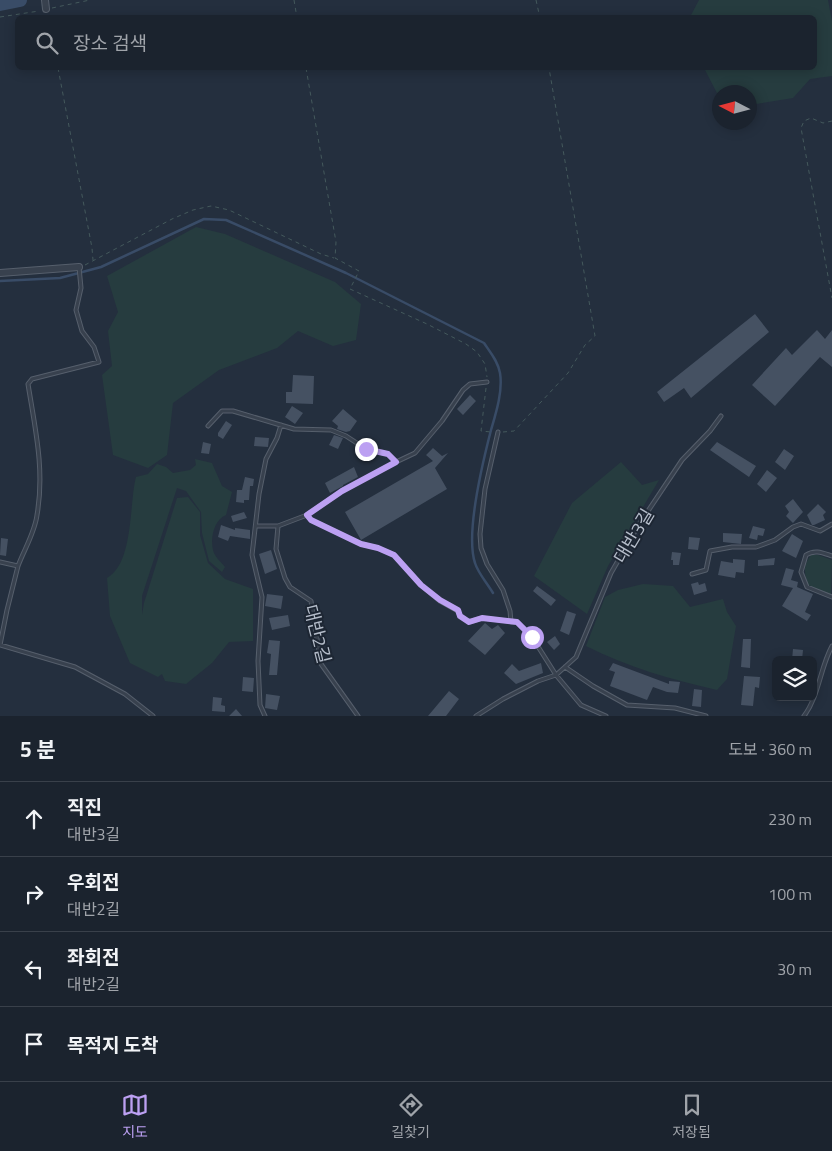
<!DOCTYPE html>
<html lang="ko">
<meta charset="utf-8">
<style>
:root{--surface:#1b232e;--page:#242b36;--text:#f1f3f6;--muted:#a0a4aa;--line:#39404a;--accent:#bca0f2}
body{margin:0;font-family:"Titillium Web","Noto Sans KR",sans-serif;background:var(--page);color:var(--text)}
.controls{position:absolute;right:15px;bottom:15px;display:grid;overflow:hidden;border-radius:8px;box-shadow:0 2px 12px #0003}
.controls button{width:45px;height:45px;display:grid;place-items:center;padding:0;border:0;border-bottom:1px solid var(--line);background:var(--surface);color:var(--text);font:25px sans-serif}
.compass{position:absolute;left:712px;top:85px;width:45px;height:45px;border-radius:50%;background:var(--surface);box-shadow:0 2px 12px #0003;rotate:276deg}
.stop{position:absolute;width:15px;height:15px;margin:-11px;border:4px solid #bca0f2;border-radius:50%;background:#fff}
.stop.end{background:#bca0f2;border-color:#fff;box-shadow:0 1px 5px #0008}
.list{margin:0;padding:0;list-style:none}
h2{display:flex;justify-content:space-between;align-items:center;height:65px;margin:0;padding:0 20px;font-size:21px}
h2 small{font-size:16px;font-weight:400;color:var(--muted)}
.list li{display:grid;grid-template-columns:32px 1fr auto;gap:15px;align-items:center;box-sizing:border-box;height:75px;padding:0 20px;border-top:1px solid var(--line)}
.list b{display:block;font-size:19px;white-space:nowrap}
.list p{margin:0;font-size:16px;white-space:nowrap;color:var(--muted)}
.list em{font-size:16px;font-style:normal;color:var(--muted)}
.icon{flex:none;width:28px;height:28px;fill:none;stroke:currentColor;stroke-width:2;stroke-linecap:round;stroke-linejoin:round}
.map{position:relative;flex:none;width:832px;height:716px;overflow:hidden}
.search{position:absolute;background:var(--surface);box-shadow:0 2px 12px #0003;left:15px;right:15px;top:15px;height:55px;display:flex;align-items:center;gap:12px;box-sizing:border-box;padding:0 18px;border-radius:8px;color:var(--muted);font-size:19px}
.sheet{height:365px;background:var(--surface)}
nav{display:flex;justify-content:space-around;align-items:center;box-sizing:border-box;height:70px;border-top:1px solid var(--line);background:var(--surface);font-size:14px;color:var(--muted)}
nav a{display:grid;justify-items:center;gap:2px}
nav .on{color:var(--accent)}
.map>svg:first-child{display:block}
.green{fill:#263c3f}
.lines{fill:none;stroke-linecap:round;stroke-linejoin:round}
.stream{stroke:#394c67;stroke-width:2.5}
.river{stroke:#394c67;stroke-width:14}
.building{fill:#455162}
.lane-casing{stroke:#565f6c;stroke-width:5}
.street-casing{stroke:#565f6c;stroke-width:8}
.path{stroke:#44595c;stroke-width:1;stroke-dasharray:4 4;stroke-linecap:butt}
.lane{stroke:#38414e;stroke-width:3}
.street{stroke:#38414e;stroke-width:6}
.route{stroke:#bca0f2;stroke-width:6}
.labels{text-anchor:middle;stroke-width:4;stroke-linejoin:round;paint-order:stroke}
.street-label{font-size:18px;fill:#b4bcc9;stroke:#1d2633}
</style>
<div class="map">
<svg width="832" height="716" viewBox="0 0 832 716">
<rect width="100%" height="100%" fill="#242f3e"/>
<path class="green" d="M699,0h129l4,21v55l-22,3 -17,19 -43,7v-13h-30l-1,5 -15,-29h110v-50l-124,-1z
M196,227l29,7 110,48 26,22 -5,36 -23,6 -35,-15 -21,17 -58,22 -46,33 -6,52 -19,13 -35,-13 -11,-80 10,-9 -4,-35 10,-19 -11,-36z
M195,459l17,4 10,23 10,6 -6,23c-12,5 -16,23 -13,35 1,6 8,12 12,17l-3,5 -13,-11 -7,-28 -1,-21 -15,-21 -9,-3 -35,108v19l2,-12 33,-105 11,-1 12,15v23l8,28 17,16 28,10v52l-24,1 -17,21 -26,21 -21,-3 -3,-7 -4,3 -28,-14 -20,-47 -3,-38c27,-15 22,-75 29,-101l12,-3 9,-10 9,3 7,6 17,-3 6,-5z
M621,462l21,23 17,-5 -51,86 -21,48 -53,-38 38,-73z
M811,555h7l14,5 -1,35 -23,-10c-4,-13 -5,-19 3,-30z
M643,584l30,2 17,21 33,-8 4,13 9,14 -9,53 -10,11c-44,-10 -90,-23 -131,-44l19,-49 13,-7z"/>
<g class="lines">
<path class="stream" d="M0,281l60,-3 41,-11 103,-48 22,1 120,53 138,70c6,9 14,18 16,30 3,18 -4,40 -9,57 -8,31 -26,103 -16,133 3,10 12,20 18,30"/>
<path class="river" d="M0,4l20,-4"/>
</g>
<path class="building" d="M755,314l14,18 -78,66 -7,-10 -20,14 -7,-10z
M817,330l8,9 7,-9v37l-12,-10 -45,49 -23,-21 34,-37 6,7z
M293,375l21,1 -1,28 -27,-1v-11h6z
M470,395l6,6 -13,14 -6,-6z
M292,406l11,7 -8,11 -10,-7z
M343,409l14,12 -7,10 -4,1 -9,-3 1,-3 -6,-5z
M226,421l6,4 -9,14 -5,-3v-3z
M334,435l9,3 -5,11 -9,-4z
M255,437l14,1 -1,9 -14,-1z
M203,442l8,2 -2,10 -8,-1z
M717,442l39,24 -7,11 -39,-27z
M433,448l9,8 6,-3 -13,15 12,21 -86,51 -16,-28 88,-51 -7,-6z
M784,449l10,7 -9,14 -10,-8z
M354,467l4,10 -15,8v1l-13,7 -5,-10z
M767,470l10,8 -11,14 -9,-8z
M245,477l9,2 -1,7h-3l-1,14h-5v3l-8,-1 1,-12h5z
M793,499l10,13 -10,11 -7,-7 3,-4 -4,-6z
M818,504l8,8 -3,3 2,5 -11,5h-2l-5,-10z
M244,512l3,6 -14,4 -2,-6z
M221,525l14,5v-2l15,2v9l-20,-3 -2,5 -10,-4z
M753,526l12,3 -2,7 -5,-1 -1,5 -8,-2z
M723,533l19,1 -1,10 -18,-2z
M792,534l11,7 -7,17 -14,-7z
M689,537l11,1 -2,12 -10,-1z
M1,538l7,1 -2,17 -6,-1z
M271,550l6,19 -12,5 -6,-20z
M672,552l9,1 -2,12h-6v-5h-2z
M775,558l-1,7 -16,1v-6z
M733,559l12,1 -1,13 -8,-1 -1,6 -17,-3 3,-14 12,2z
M786,568l8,2 -3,10 7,2 -1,5 16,7 -8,18 6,3 -4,6 -25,-15 11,-18 -12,-3z
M698,582l1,3 6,-2 2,8 -13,4 -3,-11z
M537,586l19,14 -5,6 -18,-15z
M267,594l16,2 -2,13 -16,-3z
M567,611l9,3 -7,21 -9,-4z
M288,615l2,11 -18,4 -3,-12z
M485,623l7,6 6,-4 7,8 -20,22 -17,-14z
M555,636l5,8 -6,6 -7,-8z
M743,639h8l-1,29 -9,-1z
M269,640l11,1 -3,34h-8l2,-21 -4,-1z
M793,649l10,1 -1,10h-10z
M541,663l2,10 -27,11 -12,-11 8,-9 7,7z
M613,663l56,21v-3l11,1 -2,11 -11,-1 -14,-5 -6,13 -37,-14 5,-14 -6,-2z
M744,676l16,1 -1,11 -4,-1 -2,19 -12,-1z
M243,677l11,1 -1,14 -11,-1z
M694,689l8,1 -1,17 -9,-1z
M449,691l10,8 -13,17h-18z
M266,694l14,2 -3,14 -12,-2z
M213,697l9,1 -1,7 4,1v6l-13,-1z
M236,709l6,7h-13z"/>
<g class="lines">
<defs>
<path id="lane" d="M208,426l14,-15h11l61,18 37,1 15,6 20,13 22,5 8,8 -54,29 -35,24 -29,11h-22
M498,432l-13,57 -5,45 1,14 6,16 16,26 7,21 1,11
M396,462l19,-9 27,-32 21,-31 7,-6 17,-2
M307,515l4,5 50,24 17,4 16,7 27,30 19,16 18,10 2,5 9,6 13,-4 35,4 15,15 24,38 25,30 25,11
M278,526l-2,23 9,29 5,9 21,14 10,63 37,52
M832,556c-9,-3 -17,-7 -26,-1l-5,17 6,15 25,10
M0,562l18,4 -11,44 -7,35
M18,566c6,-16 17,-34 19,-51 8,-45 -2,-87 -9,-131l4,-5 67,-17 -5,-15 -12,-16 -6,-21 5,-22 -2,-21
M692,574l14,-4 4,-19 22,-4h24l19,-7 18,-13 8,-3 19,7 12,-7
M0,645l75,22 50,27 28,22
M565,667l28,19 34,19 48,3 31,8
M265,716l-5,-11 -2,-44 4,-64 -10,-42 7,-61 7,-35 11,-21 4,-13
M476,716l27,-17 35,-18 18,-6 20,-18 35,-84 27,-47 44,-66 28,-29 11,-15
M804,716c15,-20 16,-48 28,-70"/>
<path id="street" d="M45,0l1,9
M0,273l79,-6"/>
</defs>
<use href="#lane" class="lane-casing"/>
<use href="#street" class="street-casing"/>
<path class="path" d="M294,0l3,18
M536,0l4,18
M52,8l38,-8
M0,17l39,-6
M58,68l34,180 1,12
M306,68l30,174 -1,16 24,13 -9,18 77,35 39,20 11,8 8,12 2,13
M832,121l-9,2 -12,-5 -7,3 -3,7 31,170
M85,265l87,-46 21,-9 18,-4 18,4 92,44 13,4
M486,388l-5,43 10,1
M503,432l11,-1 54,-58 17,-28 10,-9 -46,-268"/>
<use href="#lane" class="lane"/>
<use href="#street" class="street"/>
</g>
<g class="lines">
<path class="route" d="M366,449l22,5 8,8 -54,29 -35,24 4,5 50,24 17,4 16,7 27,30 19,15 18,10 2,6 9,6 13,-4 35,4 15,15"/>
</g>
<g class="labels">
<g class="street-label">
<text transform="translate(634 536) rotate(-59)" y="6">대반3길</text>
<text transform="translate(317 634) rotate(76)" y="6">대반2길</text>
</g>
</g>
</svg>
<div class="controls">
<button><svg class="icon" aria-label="layers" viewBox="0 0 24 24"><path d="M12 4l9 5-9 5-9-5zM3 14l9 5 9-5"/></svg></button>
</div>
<svg class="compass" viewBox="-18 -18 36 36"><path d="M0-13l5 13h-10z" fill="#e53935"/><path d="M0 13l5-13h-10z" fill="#a0a4aa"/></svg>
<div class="stop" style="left:532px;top:637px"></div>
<div class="stop end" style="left:366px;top:449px"></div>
<div class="search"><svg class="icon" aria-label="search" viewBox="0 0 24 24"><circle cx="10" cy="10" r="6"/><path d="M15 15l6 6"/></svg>장소 검색</div>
</div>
<section class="sheet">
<h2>5 분<small>도보 · 360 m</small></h2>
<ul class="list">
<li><svg class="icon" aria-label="ahead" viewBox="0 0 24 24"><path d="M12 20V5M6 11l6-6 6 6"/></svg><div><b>직진</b><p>대반3길</p></div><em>230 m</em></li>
<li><svg class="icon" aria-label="right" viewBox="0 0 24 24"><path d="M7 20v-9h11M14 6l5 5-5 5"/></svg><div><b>우회전</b><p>대반2길</p></div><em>100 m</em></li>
<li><svg class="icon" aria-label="left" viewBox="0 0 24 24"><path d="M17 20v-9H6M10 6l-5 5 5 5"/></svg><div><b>좌회전</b><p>대반2길</p></div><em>30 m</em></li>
<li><svg class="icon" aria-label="arrive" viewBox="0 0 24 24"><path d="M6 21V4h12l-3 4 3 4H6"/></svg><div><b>목적지 도착</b></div></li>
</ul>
</section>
<nav>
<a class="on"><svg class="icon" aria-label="map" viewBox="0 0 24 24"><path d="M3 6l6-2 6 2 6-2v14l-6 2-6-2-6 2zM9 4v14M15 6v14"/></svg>지도</a>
<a><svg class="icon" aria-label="directions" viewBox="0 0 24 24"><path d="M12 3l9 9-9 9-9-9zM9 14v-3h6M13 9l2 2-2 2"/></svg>길찾기</a>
<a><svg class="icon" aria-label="saved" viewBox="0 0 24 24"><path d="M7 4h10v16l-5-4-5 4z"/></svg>저장됨</a>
</nav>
